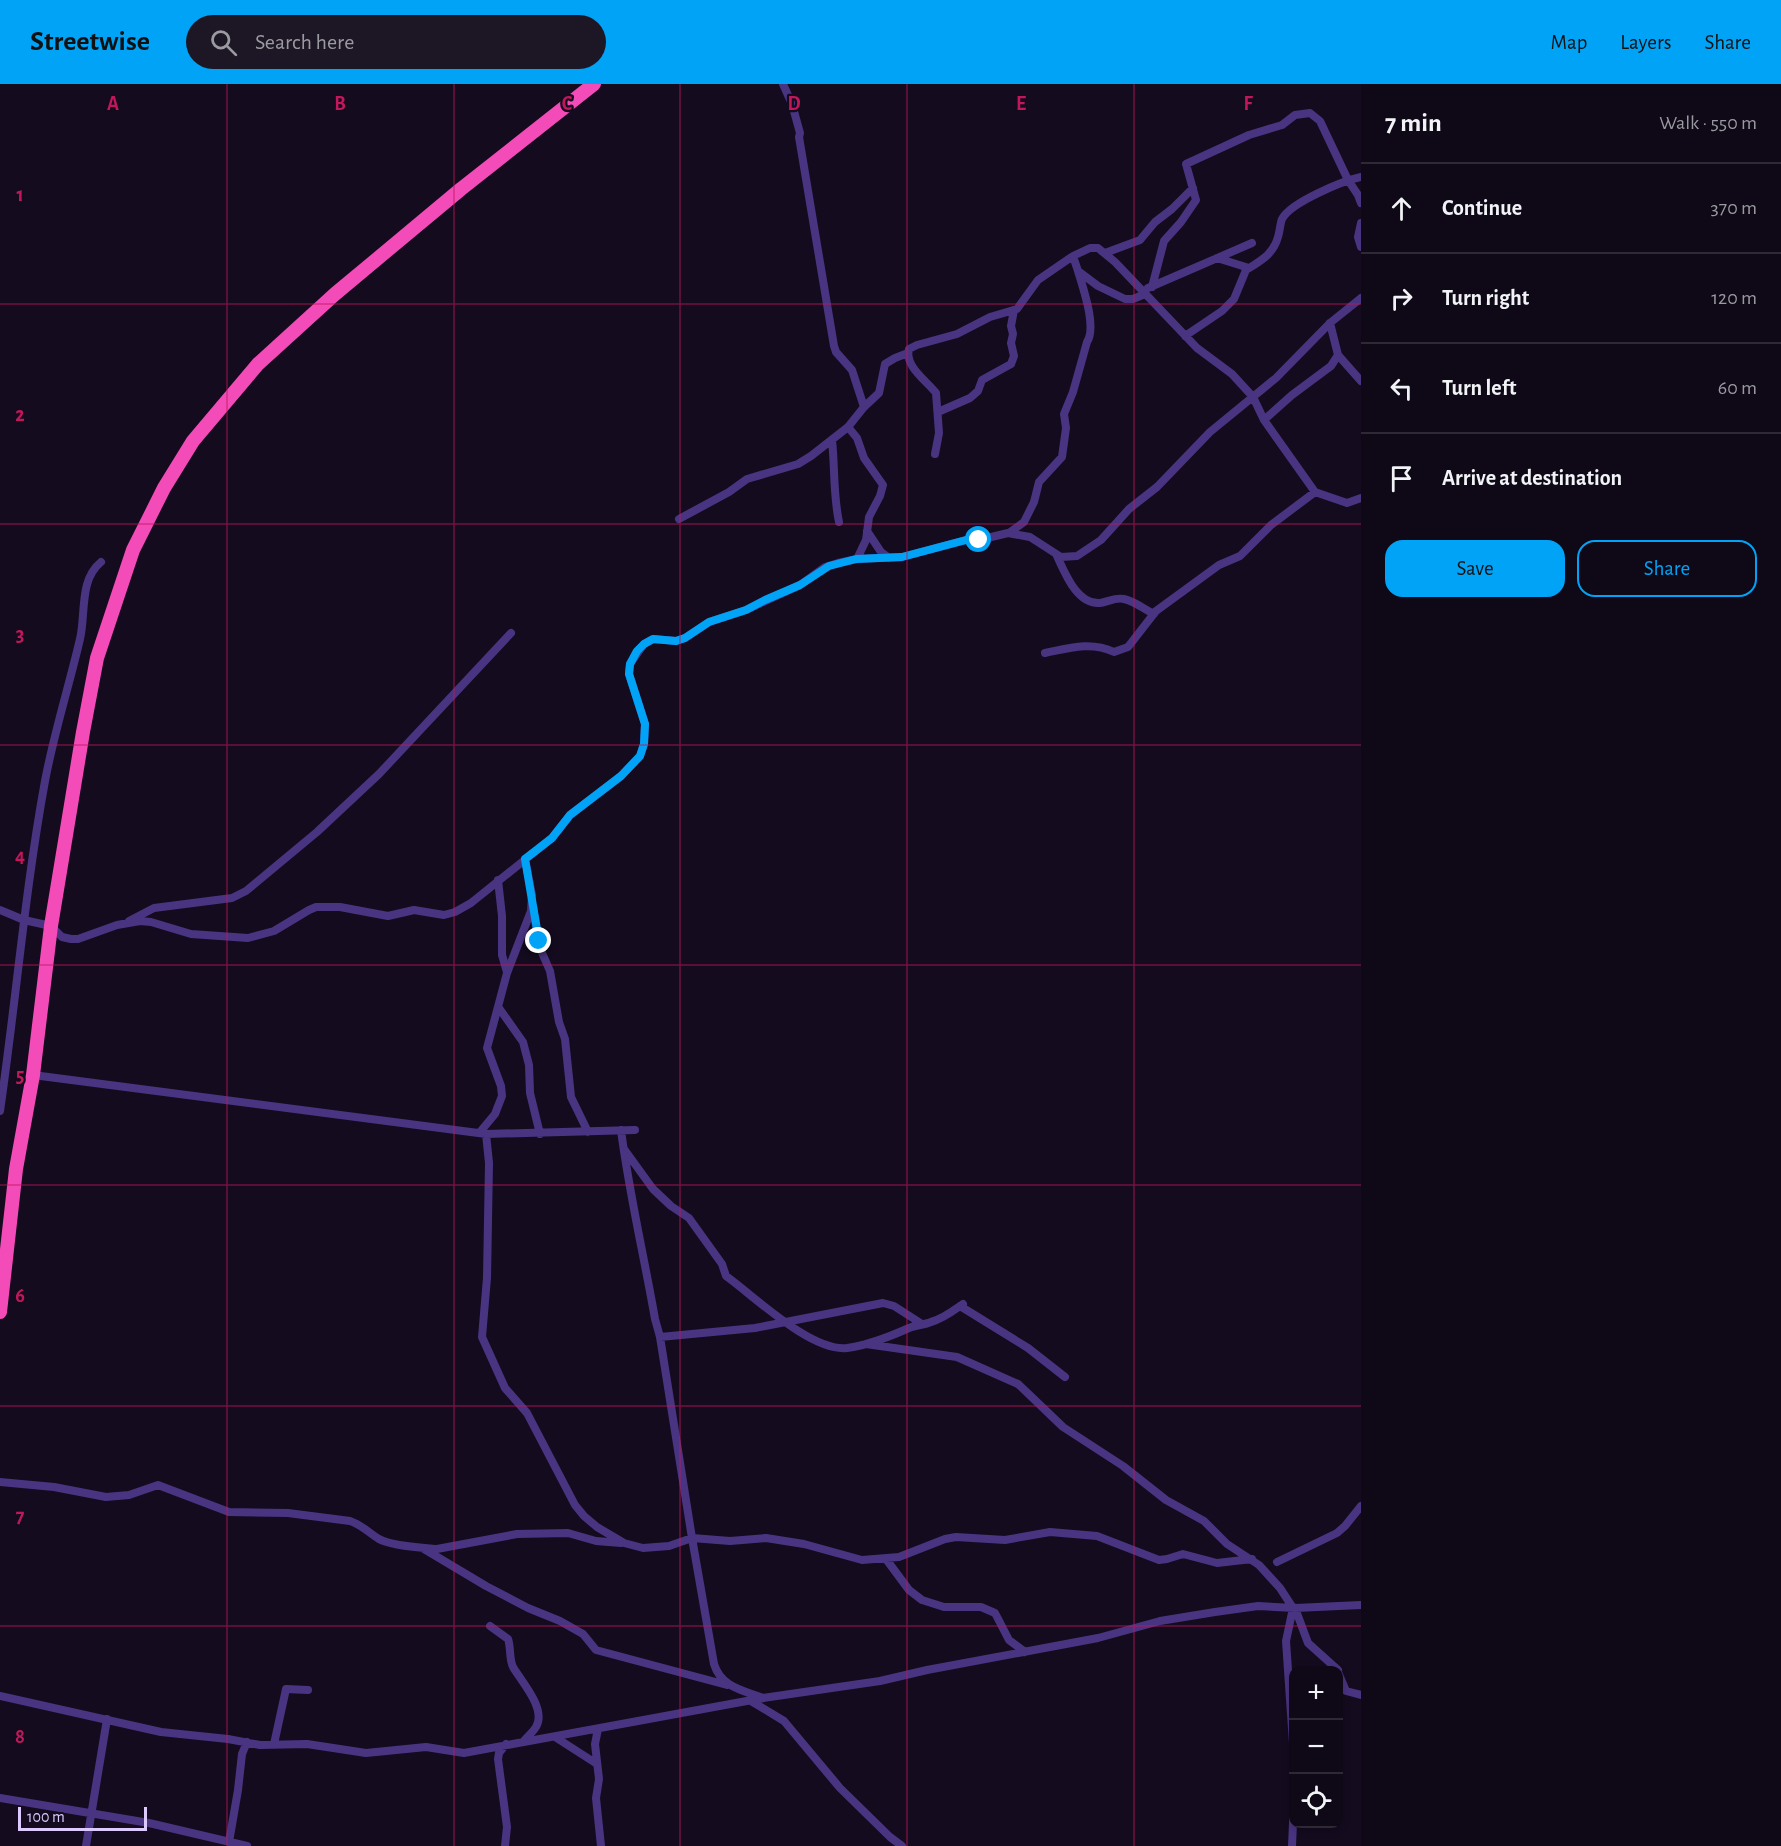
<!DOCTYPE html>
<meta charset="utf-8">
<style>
:root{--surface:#0f0817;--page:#1d1624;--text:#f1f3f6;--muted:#9b9aa1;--line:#2f2936;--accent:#00a3f5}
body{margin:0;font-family:"Alegreya Sans",sans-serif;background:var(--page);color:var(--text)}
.controls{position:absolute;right:18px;bottom:18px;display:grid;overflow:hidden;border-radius:12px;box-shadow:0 3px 9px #0003}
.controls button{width:54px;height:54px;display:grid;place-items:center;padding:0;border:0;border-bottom:2px solid var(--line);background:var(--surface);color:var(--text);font:30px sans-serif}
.scale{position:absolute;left:18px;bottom:15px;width:129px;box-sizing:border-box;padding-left:6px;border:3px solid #dccaff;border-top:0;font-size:16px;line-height:21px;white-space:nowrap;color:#dccaff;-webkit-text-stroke:4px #140b1f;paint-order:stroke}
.stop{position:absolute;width:18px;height:18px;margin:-14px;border:4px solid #00a3f5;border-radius:50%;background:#fff}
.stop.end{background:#00a3f5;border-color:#fff;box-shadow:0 2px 6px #0008}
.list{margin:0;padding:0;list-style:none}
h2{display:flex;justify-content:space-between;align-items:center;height:78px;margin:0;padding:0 24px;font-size:26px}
h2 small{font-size:20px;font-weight:400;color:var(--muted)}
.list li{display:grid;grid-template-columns:39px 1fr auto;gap:18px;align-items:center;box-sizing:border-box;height:90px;padding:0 24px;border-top:2px solid var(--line)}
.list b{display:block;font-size:22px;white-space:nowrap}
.list em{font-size:20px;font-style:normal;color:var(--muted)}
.actions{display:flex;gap:12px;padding:18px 24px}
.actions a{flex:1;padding:14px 0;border:2px solid var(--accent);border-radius:18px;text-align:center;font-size:21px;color:var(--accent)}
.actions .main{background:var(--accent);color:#111}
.icon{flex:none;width:33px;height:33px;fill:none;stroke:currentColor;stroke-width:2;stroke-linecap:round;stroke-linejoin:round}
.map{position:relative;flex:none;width:1361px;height:1762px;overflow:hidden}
header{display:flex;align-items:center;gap:36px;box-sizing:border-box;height:84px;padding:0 30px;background:var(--accent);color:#111}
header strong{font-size:28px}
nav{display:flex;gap:33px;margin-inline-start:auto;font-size:21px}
.search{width:420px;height:54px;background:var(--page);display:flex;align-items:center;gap:15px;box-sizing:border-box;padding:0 21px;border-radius:33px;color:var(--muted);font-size:22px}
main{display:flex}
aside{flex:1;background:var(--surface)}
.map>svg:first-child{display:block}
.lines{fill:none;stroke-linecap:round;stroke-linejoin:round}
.minor{stroke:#493481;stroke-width:8}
.trunk{stroke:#f34bb8;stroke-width:14}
.route{stroke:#00a3f5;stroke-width:8}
.grid{fill:none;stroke:#c2185b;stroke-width:1.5;stroke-opacity:0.55}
.grid-label{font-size:20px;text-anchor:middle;font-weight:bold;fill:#c2185b;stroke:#140b1f;stroke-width:4.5;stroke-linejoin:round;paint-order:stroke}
</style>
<header>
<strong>Streetwise</strong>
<div class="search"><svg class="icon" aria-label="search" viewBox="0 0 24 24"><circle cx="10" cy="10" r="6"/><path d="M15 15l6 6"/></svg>Search here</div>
<nav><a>Map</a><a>Layers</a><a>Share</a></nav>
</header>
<main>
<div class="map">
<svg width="1361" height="1762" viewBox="0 0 1361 1762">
<rect width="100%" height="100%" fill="#140b1f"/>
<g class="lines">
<path class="minor" d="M783,0l9,20 8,29 -1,4 35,209 2,6 16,18 12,37
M1361,139l-3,14 3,10
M1105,169l35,-13 15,-18 17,-13 21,-21
M1073,172l5,15 20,15 27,13h8l12,-5
M1217,174l32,10
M1152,203l12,-46 17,-19 15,-22 -10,-36 63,-29 33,-10 13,-10 15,-2 10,8 28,59 10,15 3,8
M1148,204l104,-45
M1330,239l8,32 23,26
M1185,252l37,-25 12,-12 12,-29c14,-9 27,-15 32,-33 2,-6 2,-13 4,-18 9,-17 61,-38 79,-42
M938,328l32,-14 8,-7 4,-11 29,-16 3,-8 -3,-13 2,-9 -2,-8 3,-16
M1264,336l28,-25 39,-29 7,-11
M848,343l9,11 7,20 19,27 -3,11 -11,21 -3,23 -9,19
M832,356c3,27 1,54 7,82
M935,370l4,-21 -3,-40c-9,-12 -32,-27 -27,-44l8,-4 40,-11 33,-17 27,-8 21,-29 35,-24 17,-8h8l17,14 82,86 35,26 21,23 11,23 51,72 32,11 14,-5
M679,435l50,-27 18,-13 51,-15 13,-8 37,-29 16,-20 15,-14 6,-29 10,-6 13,-5
M867,447l14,21 8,6
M1009,449l15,-11 10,-20 5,-20 23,-25 4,-29 -2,-14 9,-22 14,-50c10,-15 -4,-54 -9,-71
M1057,472c8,17 20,49 43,47 8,-1 15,-6 24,-4 10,2 20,10 30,15
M1045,569c24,-5 46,-12 69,-1l14,-5 28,-36 63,-46 21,-9 31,-31 44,-33
M498,796l4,36v39l5,17
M533,823l6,39 11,25 9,51 6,17 6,58 17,35
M0,826l24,10 27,6 11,11 9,2h7l39,-14 23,-4 11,1 40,12 57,4 26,-7 35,-21 7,-3h24l48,9 26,-6 30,5 11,-3 16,-9 81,-65 18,-23 51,-39 19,-20 4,-12 1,-20 -16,-50 1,-10 14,-20 9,-5 23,2 9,-3 24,-16 37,-12 54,-25 25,-18 13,-4 19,-4 45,-2 64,-17h13l29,-7 22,4 31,20 16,-1 24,-16 28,-31 28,-22 53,-55 66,-54 54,-55 31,-25
M129,837l25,-13 78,-10 14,-7 71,-59 62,-58 132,-141
M499,924l24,34 6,23 1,28 10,41
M33,991l453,59 149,-4
M0,1027c16,-110 25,-221 45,-330 9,-48 24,-95 35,-142 6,-26 -1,-59 21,-77
M621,1046c8,63 23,126 34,189l5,18 32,201 22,126c7,23 28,26 49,34
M480,1048l15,-18 7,-18 -1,-10 -14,-38 20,-75 24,-62 1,-16 -7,-36
M486,1050l3,29 -2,115 -5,59 23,51 22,25 48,92 9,11 13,11 27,16 19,5 26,-2 23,-8 38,3 36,-3 38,6 58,16 37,-3 46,-18 11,-2 49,3 45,-8 47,4 62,24 8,-1 16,-5 34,9 35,-4
M624,1065l29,40 18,17 18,12 33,46 4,12c28,20 85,76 121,72 22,-3 42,-11 62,-20 7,-3 15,-3 22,-6 12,-3 22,-11 32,-18
M960,1222l68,42 37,29
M660,1253l95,-9 128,-25 11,3 28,18
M866,1260l91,13 61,27 45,43 60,39 43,34 38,21 23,23 32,21 21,23 13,20 -7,33 8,117
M0,1398l54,5 52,10 23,-2 29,-10 71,27 59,1 62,8c12,4 19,12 29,18 12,7 44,9 58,10l80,-15 51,-1 28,8 25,2
M424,1465l62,37 42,22 32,13 23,13 13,16 131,35
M886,1475l23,31 13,10 22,7h37l14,6 14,27 16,12
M1277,1478l60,-29 8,-7 16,-20
M1295,1524l13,35 30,27
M490,1542l18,13c3,8 1,20 5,28 8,14 34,42 23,60 -3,5 -9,10 -13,15
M1338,1588l8,19 15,4
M0,1612l161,36 67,7 32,6 47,-1 59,9 60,-6 38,6 299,-55 117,-17 47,-11 171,-32 62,-17 55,-9 43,-6 37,2 66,-3
M751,1617l33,20 56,67 50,49 12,9
M598,1645l-3,15 4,35 -3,19 5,48
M555,1653l42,27
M274,1660l12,-55 22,1
M0,1714l149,25 98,23
M229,1758l9,-52 4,-36 5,-12
M86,1762l21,-127
M505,1762l2,-19 -9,-68 1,-6 7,-9
M1292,1762l2,-46"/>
<path class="trunk" d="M0,1228l16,-143 17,-94 18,-149 32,-194 14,-74 36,-108 31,-62 29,-47 65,-77 77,-70 126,-105 133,-105"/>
</g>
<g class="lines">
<path class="route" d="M539,857l-14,-82 27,-21 18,-23 51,-39 19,-20 4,-12 1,-20 -16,-50 1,-10 7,-13 7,-7 9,-5 23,2 9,-3 24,-16 37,-12 19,-10 35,-15 29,-19 27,-7 46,-2 64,-17h13"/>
</g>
<path class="grid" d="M227,0v1762M454,0v1762M680,0v1762M907,0v1762M1134,0v1762M0,220h1361M0,440h1361M0,661h1361M0,881h1361M0,1101h1361M0,1322h1361M0,1542h1361"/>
<g class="grid-label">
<text x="113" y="26">A</text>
<text x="340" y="26">B</text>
<text x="567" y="26">C</text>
<text x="794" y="26">D</text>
<text x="1021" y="26">E</text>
<text x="1248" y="26">F</text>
<text x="20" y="117">1</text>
<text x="20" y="337">2</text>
<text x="20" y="557">3</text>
<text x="20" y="778">4</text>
<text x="20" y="998">5</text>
<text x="20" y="1218">6</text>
<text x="20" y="1438">7</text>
<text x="20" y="1659">8</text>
</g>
</svg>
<div class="controls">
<button>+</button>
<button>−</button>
<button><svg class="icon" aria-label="locate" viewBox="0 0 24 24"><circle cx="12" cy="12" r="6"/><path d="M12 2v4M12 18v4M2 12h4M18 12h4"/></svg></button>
</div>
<div class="scale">100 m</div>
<div class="stop" style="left:979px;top:456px"></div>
<div class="stop end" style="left:539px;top:857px"></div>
</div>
<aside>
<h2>7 min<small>Walk · 550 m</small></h2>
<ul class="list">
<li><svg class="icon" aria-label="ahead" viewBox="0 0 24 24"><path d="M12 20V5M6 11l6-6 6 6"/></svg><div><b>Continue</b></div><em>370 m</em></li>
<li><svg class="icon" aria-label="right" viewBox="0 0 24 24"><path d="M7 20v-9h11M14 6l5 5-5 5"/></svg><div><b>Turn right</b></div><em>120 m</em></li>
<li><svg class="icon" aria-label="left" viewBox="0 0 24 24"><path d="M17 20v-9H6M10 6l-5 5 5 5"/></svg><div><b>Turn left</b></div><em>60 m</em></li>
<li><svg class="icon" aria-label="arrive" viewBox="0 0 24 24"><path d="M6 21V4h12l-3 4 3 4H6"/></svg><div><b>Arrive at destination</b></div></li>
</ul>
<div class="actions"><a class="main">Save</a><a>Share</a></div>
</aside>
</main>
